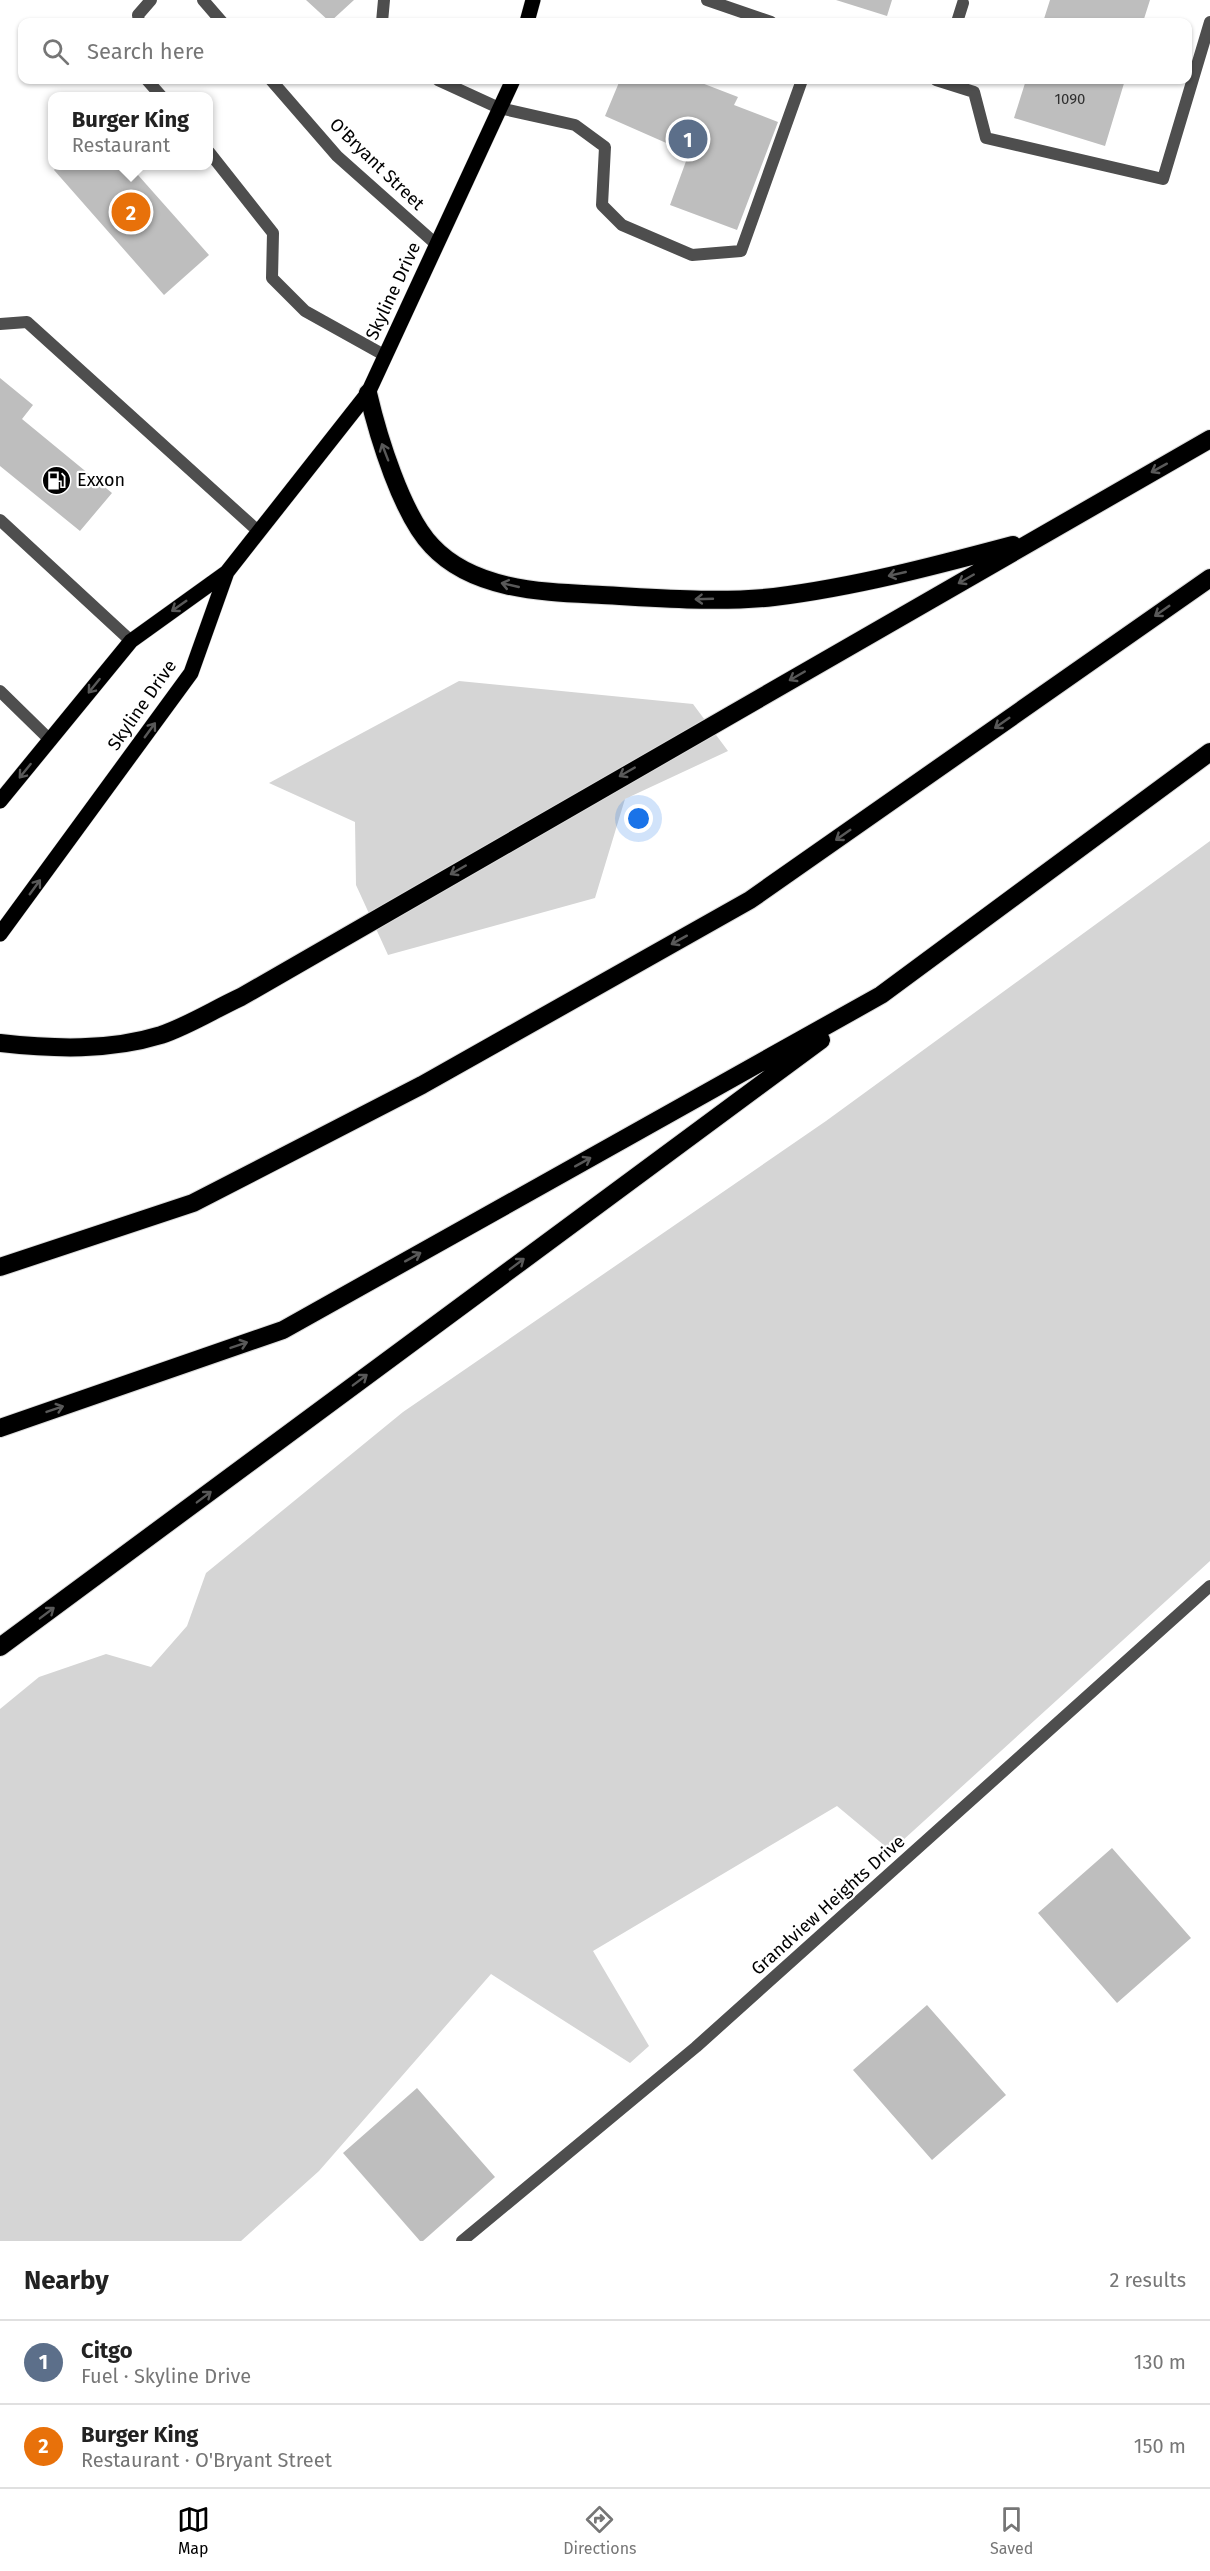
<!DOCTYPE html>
<meta charset="utf-8">
<style>
:root{--surface:#fff;--page:#f2f2f2;--text:#222;--muted:#767676;--line:#e0e0e0;--accent:#000}
body{margin:0;font-family:"Fira Sans",sans-serif;background:var(--page);color:var(--text)}
.you{position:absolute;left:639px;top:819px;width:21px;height:21px;margin:-15px;border:4px solid #fff;border-radius:50%;background:#1a73e8;box-shadow:0 0 0 9px #1a73e833}
.badge{display:grid;place-items:center;width:39px;height:39px;border-radius:50%;background:var(--accent);color:#fff;font-size:20px;font-weight:700}
.pin{position:absolute;translate:-50% -50%;border:3px solid #fff;box-shadow:0 2px 6px #0006}
.popup{position:absolute;left:48px;top:92px;width:165px;height:78px;box-sizing:border-box;display:grid;place-content:center;border-radius:12px;background:var(--surface);filter:drop-shadow(0 2px 4px #0005);font-size:20px;white-space:nowrap;color:var(--muted)}
.popup b{font-size:22px;color:var(--text)}
.popup::after{content:'';position:absolute;left:50%;top:100%;margin-left:-12px;border:12px solid transparent;border-top-color:var(--surface)}
.list{margin:0;padding:0;list-style:none}
h2{display:flex;justify-content:space-between;align-items:center;height:78px;margin:0;padding:0 24px;font-size:26px}
h2 small{font-size:20px;font-weight:400;color:var(--muted)}
.list li{display:grid;grid-template-columns:39px 1fr auto;gap:18px;align-items:center;box-sizing:border-box;height:84px;padding:0 24px;border-top:2px solid var(--line)}
.list b{display:block;font-size:22px;white-space:nowrap}
.list p{margin:0;font-size:20px;white-space:nowrap;color:var(--muted)}
.list em{font-size:20px;font-style:normal;color:var(--muted)}
.icon{flex:none;width:33px;height:33px;fill:none;stroke:currentColor;stroke-width:2;stroke-linecap:round;stroke-linejoin:round}
.map{position:relative;flex:none;width:1210px;height:2241px;overflow:hidden}
.search{position:absolute;background:var(--surface);box-shadow:0 2px 4px #0004;left:18px;right:18px;top:18px;height:66px;display:flex;align-items:center;gap:15px;box-sizing:border-box;padding:0 21px;border-radius:12px;color:var(--muted);font-size:22px}
.sheet{height:246px;background:var(--surface)}
nav{display:flex;justify-content:space-around;align-items:center;box-sizing:border-box;height:84px;border-top:2px solid var(--line);background:var(--surface);font-size:16px;color:var(--muted)}
nav a{display:grid;justify-items:center;gap:3px}
nav .on{color:var(--accent)}
.map>svg:first-child{display:block}
.green{fill:#d5d5d5}
.building{fill:#bebebe}
.lines{fill:none;stroke-linecap:round;stroke-linejoin:round}
.primary-casing{stroke:#dbdbdb;stroke-width:16}
.motorway-casing{stroke:#dbdbdb;stroke-width:20}
.service{stroke:#4e4e4e;stroke-width:12}
.minor{stroke:#4e4e4e;stroke-width:12}
.primary{stroke:#000;stroke-width:15}
.motorway{stroke:#000;stroke-width:18}
.oneway{stroke:#595959}
.labels{text-anchor:middle;stroke-width:4.5;stroke-linejoin:round;paint-order:stroke}
.number-label{font-size:15px;fill:#303030}
.street-label{font-size:18px;fill:#000;stroke:#fff}
.poi-label{font-size:18px;fill:#000;stroke:#fff;text-anchor:start}
</style>
<div class="map">
<svg width="1210" height="2241" viewBox="0 0 1210 2241">
<rect width="100%" height="100%" fill="#fff"/>
<path class="green" d="M459,681l234,23 35,47 -103,48 -30,99 -207,57 -32,-70 -1,-63 -86,-39z
M1210,841v720l-319,290 -54,-45 -244,145 56,95 -19,17 -139,-89 -172,197 -78,70h-241v-532l39,-32 67,-23 45,13 36,-41 19,-53 197,-161 423,-291z"/>
<path class="building" d="M306,0h48l-24,22z
M836,0h56l-5,16z
M1050,0h100l-7,22h-100z
M620,80h74l44,17 -4,8 44,17 -41,108 -67,-25 19,-52 -84,-37z
M1026,80h99l-20,66 -91,-28z
M58,166h72l79,89 -45,40 -110,-125z
M0,378l33,27 -11,14 90,74 -32,38 -80,-65z
M1112,1848l79,90 -74,65 -79,-90z
M927,2005l79,90 -74,65 -79,-90z
M417,2088l78,89 -72,64h-3l-77,-88z"/>
<g class="lines">
<defs>
<path id="primary" d="M527,22l6,-22
M0,801l131,-160 96,-69 141,-179 145,-313
M0,934l191,-261 36,-101"/>
<path id="motorway" d="M368,393c10,43 34,122 64,153 42,45 113,46 170,49 57,3 115,8 172,2 81,-10 160,-31 239,-52
M0,1043c54,6 109,8 161,-8 27,-9 54,-26 80,-38l969,-558
M0,1267l193,-64 229,-118 328,-185 460,-322
M0,1428l283,-98 598,-335 329,-243
M0,1647l821,-607"/>
</defs>
<use href="#primary" class="primary-casing"/>
<use href="#motorway" class="motorway-casing"/>
<path class="service" d="M707,0l64,22
M139,22l-1,-7 13,-15
M382,22l2,-22
M957,22l6,-19
M147,80l15,17
M438,80l61,28 76,17 30,22 -3,58 20,20 70,30 49,-4 61,-171
M936,80l38,12 12,46 177,41 47,-157
M209,152l64,81 -1,45 33,33 79,44
M0,324l27,-2 231,209
M0,520l131,121"/>
<path class="minor" d="M203,0l19,22
M271,80l66,76 100,89
M0,691l50,49
M462,2241l234,-194 514,-461"/>
<use href="#primary" class="primary"/>
<use href="#motorway" class="motorway"/>
</g>
<defs><path id="oneway-shaft" d="M-6 0H5M1.5-3L5.5 0L1.5 3" fill="none" stroke-width="1.6" stroke-linecap="round" stroke-linejoin="round" transform="scale(1.5)"/></defs>
<g class="oneway">
<use href="#oneway-shaft" transform="translate(385 452) rotate(-111)"/>
<use href="#oneway-shaft" transform="translate(1159 468) rotate(151)"/>
<use href="#oneway-shaft" transform="translate(897 574) rotate(167)"/>
<use href="#oneway-shaft" transform="translate(966 579) rotate(150)"/>
<use href="#oneway-shaft" transform="translate(510 585) rotate(-167)"/>
<use href="#oneway-shaft" transform="translate(704 599) rotate(178)"/>
<use href="#oneway-shaft" transform="translate(179 606) rotate(145)"/>
<use href="#oneway-shaft" transform="translate(1162 611) rotate(145)"/>
<use href="#oneway-shaft" transform="translate(797 676) rotate(150)"/>
<use href="#oneway-shaft" transform="translate(94 686) rotate(129)"/>
<use href="#oneway-shaft" transform="translate(1002 723) rotate(145)"/>
<use href="#oneway-shaft" transform="translate(150 730) rotate(-54)"/>
<use href="#oneway-shaft" transform="translate(25 771) rotate(129)"/>
<use href="#oneway-shaft" transform="translate(627 772) rotate(150)"/>
<use href="#oneway-shaft" transform="translate(843 835) rotate(145)"/>
<use href="#oneway-shaft" transform="translate(458 870) rotate(150)"/>
<use href="#oneway-shaft" transform="translate(35 887) rotate(-54)"/>
<use href="#oneway-shaft" transform="translate(679 940) rotate(151)"/>
<use href="#oneway-shaft" transform="translate(583 1162) rotate(-29)"/>
<use href="#oneway-shaft" transform="translate(413 1257) rotate(-29)"/>
<use href="#oneway-shaft" transform="translate(517 1264) rotate(-37)"/>
<use href="#oneway-shaft" transform="translate(239 1345) rotate(-19)"/>
<use href="#oneway-shaft" transform="translate(360 1380) rotate(-37)"/>
<use href="#oneway-shaft" transform="translate(55 1409) rotate(-19)"/>
<use href="#oneway-shaft" transform="translate(204 1497) rotate(-37)"/>
<use href="#oneway-shaft" transform="translate(47 1613) rotate(-37)"/>
</g>
<defs>
<symbol id="fuel-disc" viewBox="-11 -11 22 22"><circle r="9.5" fill="#000" stroke="#fff"/><path d="M-5.5-6h7V0h2V4h1.3V-2.5L3-4.5l.8-.8L6-3V5H2.5V1h-1V6h-7ZM-4.2-4.7v3.2H.2V-4.7Z" fill="#fff"/></symbol>
</defs>
<g fill-rule="evenodd">
<use href="#fuel-disc" x="40" y="464" width="33" height="33"/>
</g>
<g class="labels">
<g class="number-label">
<text x="1070" y="104">1090</text>
</g>
<g class="street-label">
<text transform="translate(377 164) rotate(44)" y="6">O'Bryant Street</text>
<text transform="translate(393 291) rotate(-65)" y="6">Skyline Drive</text>
<text transform="translate(142 705) rotate(-55)" y="6">Skyline Drive</text>
<text transform="translate(828 1905) rotate(-42)" y="6">Grandview Heights Drive</text>
</g>
<g class="poi-label">
<text x="77" y="486">Exxon</text>
</g>
</g>
</svg>
<div class="you"></div>
<div class="pin badge" style="left:688px;top:139px;background:#5c6f8a">1</div>
<div class="pin badge" style="left:131px;top:212px;background:#e8710a">2</div>
<div class="popup"><b>Burger King</b>Restaurant</div>
<div class="search"><svg class="icon" aria-label="search" viewBox="0 0 24 24"><circle cx="10" cy="10" r="6"/><path d="M15 15l6 6"/></svg>Search here</div>
</div>
<section class="sheet">
<h2>Nearby<small>2 results</small></h2>
<ul class="list">
<li><span class="badge" style="background:#5c6f8a">1</span><div><b>Citgo</b><p>Fuel · Skyline Drive</p></div><em>130 m</em></li>
<li><span class="badge" style="background:#e8710a">2</span><div><b>Burger King</b><p>Restaurant · O'Bryant Street</p></div><em>150 m</em></li>
</ul>
</section>
<nav>
<a class="on"><svg class="icon" aria-label="map" viewBox="0 0 24 24"><path d="M3 6l6-2 6 2 6-2v14l-6 2-6-2-6 2zM9 4v14M15 6v14"/></svg>Map</a>
<a><svg class="icon" aria-label="directions" viewBox="0 0 24 24"><path d="M12 3l9 9-9 9-9-9zM9 14v-3h6M13 9l2 2-2 2"/></svg>Directions</a>
<a><svg class="icon" aria-label="saved" viewBox="0 0 24 24"><path d="M7 4h10v16l-5-4-5 4z"/></svg>Saved</a>
</nav>
